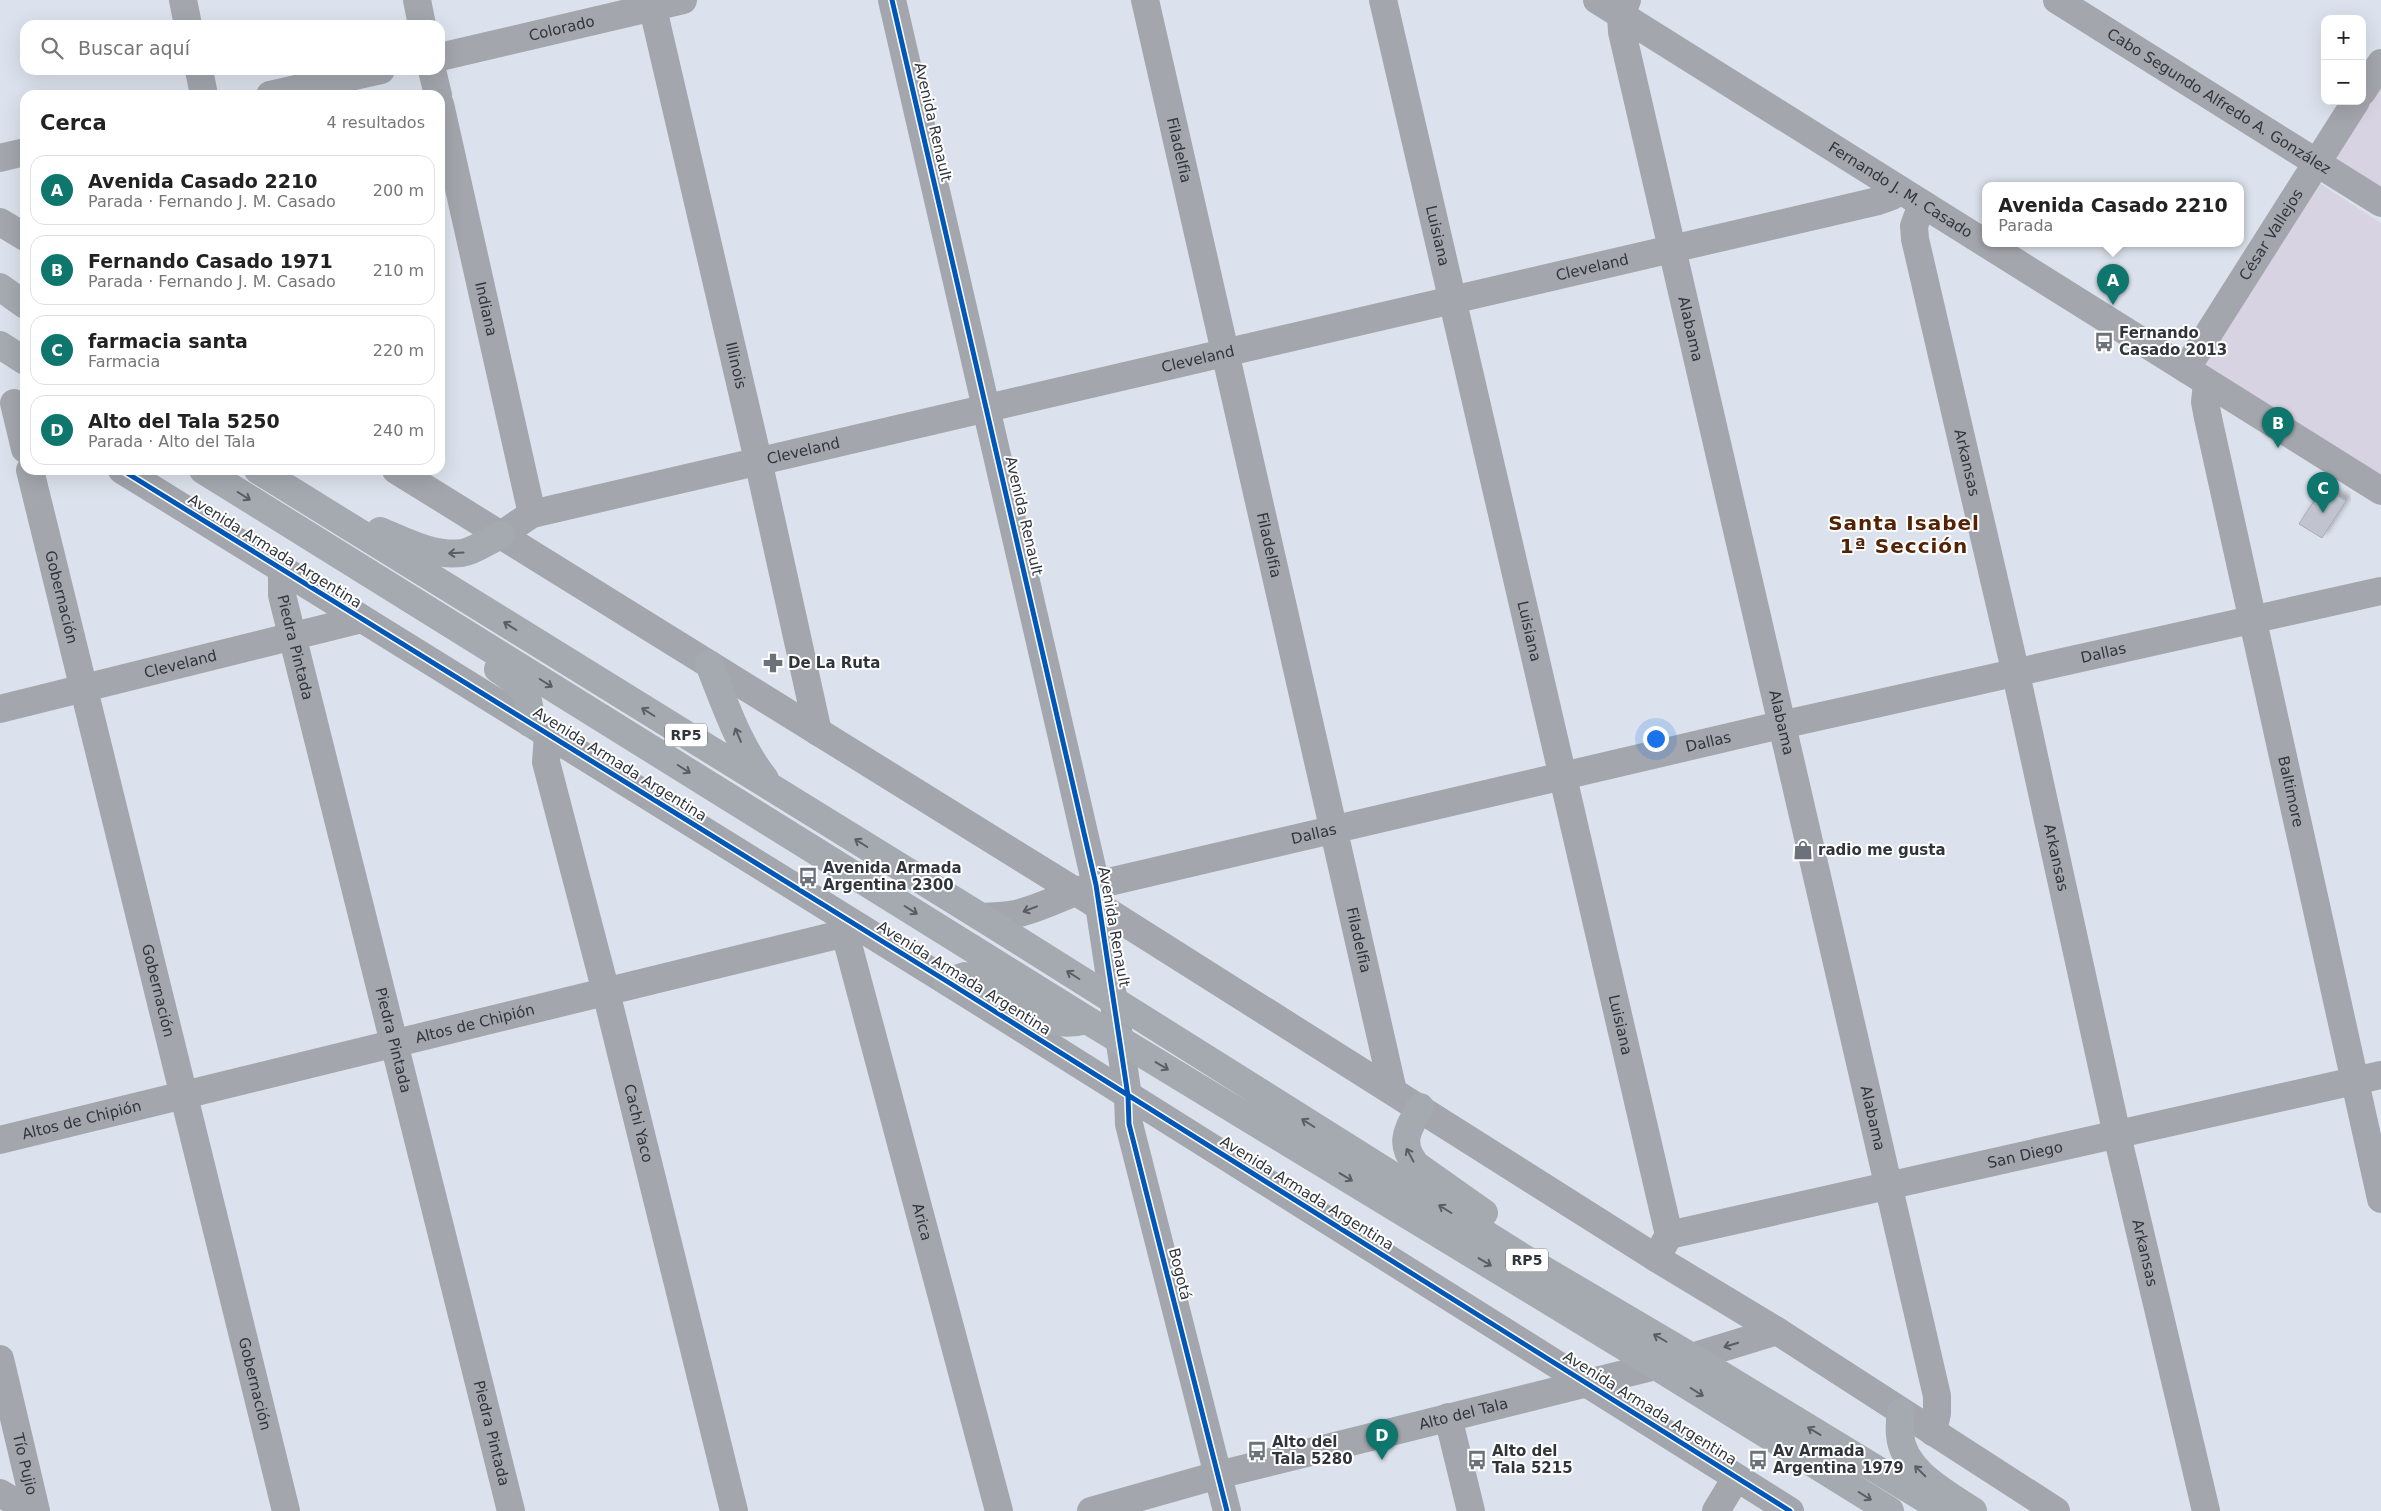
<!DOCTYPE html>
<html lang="es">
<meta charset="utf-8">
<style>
:root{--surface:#fff;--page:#f2f2f2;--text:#222;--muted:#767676;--line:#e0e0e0;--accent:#0f766e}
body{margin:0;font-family:"DejaVu Sans",sans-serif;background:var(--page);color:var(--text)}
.controls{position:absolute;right:15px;top:15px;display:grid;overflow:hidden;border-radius:10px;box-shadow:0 5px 20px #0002}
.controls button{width:45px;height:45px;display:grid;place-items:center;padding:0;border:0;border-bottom:1px solid var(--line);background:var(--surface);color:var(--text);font:25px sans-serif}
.you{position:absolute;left:1655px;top:738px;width:18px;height:18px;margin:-12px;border:4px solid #fff;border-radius:50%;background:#1a73e8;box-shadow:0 0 0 8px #1a73e833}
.badge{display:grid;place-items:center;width:32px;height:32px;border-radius:50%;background:var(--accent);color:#fff;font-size:16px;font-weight:700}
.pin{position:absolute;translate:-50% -41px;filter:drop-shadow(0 1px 2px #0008)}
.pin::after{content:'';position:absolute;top:26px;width:18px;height:15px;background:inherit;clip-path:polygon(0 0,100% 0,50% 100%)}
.popup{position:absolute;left:1982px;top:182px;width:262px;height:65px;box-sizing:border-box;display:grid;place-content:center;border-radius:10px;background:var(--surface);filter:drop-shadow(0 1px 4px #0005);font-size:16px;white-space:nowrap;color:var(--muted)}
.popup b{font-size:19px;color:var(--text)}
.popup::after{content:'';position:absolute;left:50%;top:100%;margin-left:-10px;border:10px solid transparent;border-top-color:var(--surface)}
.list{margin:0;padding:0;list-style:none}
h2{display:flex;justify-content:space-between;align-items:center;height:65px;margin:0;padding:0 20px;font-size:21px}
h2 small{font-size:16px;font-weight:400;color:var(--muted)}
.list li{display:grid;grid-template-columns:32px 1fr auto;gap:15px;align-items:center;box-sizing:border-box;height:70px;margin:0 10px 10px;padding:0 10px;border:1px solid var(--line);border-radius:15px}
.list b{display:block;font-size:19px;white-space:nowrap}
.list p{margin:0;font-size:16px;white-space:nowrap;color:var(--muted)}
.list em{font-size:16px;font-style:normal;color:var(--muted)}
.icon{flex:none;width:28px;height:28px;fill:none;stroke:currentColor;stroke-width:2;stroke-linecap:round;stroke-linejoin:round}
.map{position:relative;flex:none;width:2381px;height:1511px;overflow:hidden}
.search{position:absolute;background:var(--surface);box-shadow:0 5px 20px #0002;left:20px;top:20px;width:425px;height:55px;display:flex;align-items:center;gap:12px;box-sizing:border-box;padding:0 18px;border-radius:15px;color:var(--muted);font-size:19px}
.panel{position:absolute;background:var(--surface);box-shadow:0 5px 20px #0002;left:20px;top:90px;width:425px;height:385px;border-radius:15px}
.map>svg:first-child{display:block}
.park{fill:#d8d3e2}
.building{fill:#c1c3ce;stroke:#a9abb3;filter:url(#shadow)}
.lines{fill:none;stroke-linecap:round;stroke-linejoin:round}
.minor{stroke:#a3a6ac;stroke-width:28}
.major{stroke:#a5aab1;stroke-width:28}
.cycleway-casing{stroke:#fff;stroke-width:8}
.cycleway{stroke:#0057b8;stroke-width:5}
.oneway{stroke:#595e65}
.oneway2{stroke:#585d63}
.labels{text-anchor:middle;stroke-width:4;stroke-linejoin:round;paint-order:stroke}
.shield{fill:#fff;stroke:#6e7276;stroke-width:1}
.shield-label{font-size:14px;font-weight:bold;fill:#30353c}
.street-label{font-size:15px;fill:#30353c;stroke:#fff}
.poi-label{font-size:15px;font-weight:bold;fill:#30353c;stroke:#fff;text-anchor:start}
.district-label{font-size:20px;font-weight:bold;letter-spacing:1px;fill:#522405;stroke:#fff}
</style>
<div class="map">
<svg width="2381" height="1511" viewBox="0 0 2381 1511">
<defs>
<filter id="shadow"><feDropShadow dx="4.5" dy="-4.5" stdDeviation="2.5" flood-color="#0004"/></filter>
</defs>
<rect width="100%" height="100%" fill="#dce2ed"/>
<path class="park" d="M2381,85v103l-46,-29z
M2319,183l62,40v258l-179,-115z"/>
<path class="building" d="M2323,487l23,14 -24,37 -23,-14z"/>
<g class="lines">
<g class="minor">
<path d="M183,0l5,25"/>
<path d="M417,0l5,25"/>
<path id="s1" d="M651,0l107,460 60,272"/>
<path d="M892,0l204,885 32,211 1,28 98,387"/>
<path id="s2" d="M1145,0l248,1091"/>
<path id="s3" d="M1383,0l286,1235 -13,23"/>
<path id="s4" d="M1597,0l784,491"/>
<path id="s5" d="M1627,0l-6,15 1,17 315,1364v17l-4,19"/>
<path id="s6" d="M2057,0l324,203"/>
<path id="s7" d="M440,57l243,-57"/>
<path d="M199,70l5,25"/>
<path d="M432,70l6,25"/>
<path d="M2362,92l19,-29"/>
<path d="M270,95l111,-25"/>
<path id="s8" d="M440,104l92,410"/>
<path d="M0,158l25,-6"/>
<path id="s9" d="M1922,204l-8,22 1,13 101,435 101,461 89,376"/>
<path d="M0,222l25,15"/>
<path id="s10" d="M2186,369l170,-268"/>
<path id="s11" d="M2207,383l-2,19 3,16 173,781"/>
<path d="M14,403l11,46"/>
<path id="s12" d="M30,470l256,1041"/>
<path d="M122,470l826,512 842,529"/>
<path d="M396,470l679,421 581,367 121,73 279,180"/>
<path id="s13" d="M501,535l31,-21 1346,-313 14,-5 4,-8"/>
<path id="s14" d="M282,569v26l229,916"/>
<path id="s15" d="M0,709l362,-90"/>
<path id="s16" d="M548,735l-2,27 60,230 128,519"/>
<path id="s17" d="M981,917c14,-1 29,-1 42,-5 25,-7 48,-20 73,-27l685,-160 600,-134"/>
<path id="s18" d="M845,933l154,578"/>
<path id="s19" d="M0,1140l862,-211"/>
<path id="s20" d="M1669,1235l712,-160"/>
<path id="s21" d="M0,1359l36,152"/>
<path d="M1448,1417l23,94"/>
<path d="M0,1493l30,18"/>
<path id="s22" d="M1091,1511l127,-36 474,-118 85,-26"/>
<path d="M1716,1511l20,-33"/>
</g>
<path class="major" d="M0,287l25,18
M0,345l25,16
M203,470l884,550 569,346 234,145
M258,470l723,447 541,340 170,100 253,154
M380,531c25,10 54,26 82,22 13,-2 27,-13 39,-18
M709,664c16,40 29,81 56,115
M498,669c23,15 34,26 32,54
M948,982l17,-6c40,20 74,57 122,44
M1420,1107c-12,23 -22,35 -4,58l68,48
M1901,1412c-1,7 -2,15 -1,23 3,36 46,58 73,76"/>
<defs>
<path id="cycleway" d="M892,0l204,885 32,211 1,28 98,387
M122,470l826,512 842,529"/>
</defs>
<use href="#cycleway" class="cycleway-casing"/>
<use href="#cycleway" class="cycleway"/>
</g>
<defs><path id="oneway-shaft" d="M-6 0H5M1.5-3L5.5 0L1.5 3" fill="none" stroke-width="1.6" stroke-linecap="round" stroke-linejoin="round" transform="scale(1.25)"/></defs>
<g class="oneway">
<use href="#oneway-shaft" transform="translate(244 496) rotate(32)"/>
<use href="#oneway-shaft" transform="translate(456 553) rotate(177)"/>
<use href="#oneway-shaft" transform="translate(510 626) rotate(-148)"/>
<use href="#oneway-shaft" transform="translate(546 683) rotate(32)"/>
<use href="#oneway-shaft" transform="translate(648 712) rotate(-148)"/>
<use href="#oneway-shaft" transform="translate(738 735) rotate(-113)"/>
<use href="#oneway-shaft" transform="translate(684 769) rotate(32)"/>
<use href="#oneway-shaft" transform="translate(861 843) rotate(-148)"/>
<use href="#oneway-shaft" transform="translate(911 910) rotate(32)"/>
<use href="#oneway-shaft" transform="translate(1073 975) rotate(-148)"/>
<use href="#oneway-shaft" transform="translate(1162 1066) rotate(31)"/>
<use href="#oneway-shaft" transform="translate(1308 1123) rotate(-148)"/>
<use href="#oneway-shaft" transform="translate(1410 1155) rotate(-118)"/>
<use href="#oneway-shaft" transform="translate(1346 1177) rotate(31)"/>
<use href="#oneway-shaft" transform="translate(1445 1209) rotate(-148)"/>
<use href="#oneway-shaft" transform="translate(1485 1262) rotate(31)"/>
<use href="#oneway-shaft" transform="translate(1660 1338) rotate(-150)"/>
<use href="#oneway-shaft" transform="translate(1697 1392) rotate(32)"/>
<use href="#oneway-shaft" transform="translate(1814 1431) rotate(-149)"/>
<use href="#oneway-shaft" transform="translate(1920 1471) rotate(-135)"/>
<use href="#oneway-shaft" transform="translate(1865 1496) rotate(32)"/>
</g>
<g class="oneway2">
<use href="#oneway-shaft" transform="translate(1030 909) rotate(159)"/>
<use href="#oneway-shaft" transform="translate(1731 1345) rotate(163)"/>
</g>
<defs>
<symbol id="bus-bare" viewBox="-9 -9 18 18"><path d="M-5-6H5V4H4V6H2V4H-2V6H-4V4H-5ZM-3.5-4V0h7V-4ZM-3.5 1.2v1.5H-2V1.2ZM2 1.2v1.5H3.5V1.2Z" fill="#6c727a" stroke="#fff" stroke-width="2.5" paint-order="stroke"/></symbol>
<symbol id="pharmacy-bare" viewBox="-9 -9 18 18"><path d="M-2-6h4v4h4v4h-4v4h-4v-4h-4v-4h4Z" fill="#6c727a" stroke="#fff" stroke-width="2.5" paint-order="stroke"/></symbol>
<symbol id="shop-bare" viewBox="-9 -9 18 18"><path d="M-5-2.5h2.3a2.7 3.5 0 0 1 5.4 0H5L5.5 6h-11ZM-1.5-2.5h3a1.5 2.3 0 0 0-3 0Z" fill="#6c727a" stroke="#fff" stroke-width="2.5" paint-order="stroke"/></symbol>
</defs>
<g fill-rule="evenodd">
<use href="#bus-bare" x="2090" y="328" width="28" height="28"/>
<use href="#pharmacy-bare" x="759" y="649" width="28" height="28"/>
<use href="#shop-bare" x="1789" y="836" width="28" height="28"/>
<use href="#bus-bare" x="794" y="863" width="28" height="28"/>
<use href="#bus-bare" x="1243" y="1437" width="28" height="28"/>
<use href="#bus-bare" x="1463" y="1446" width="28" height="28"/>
<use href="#bus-bare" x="1744" y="1446" width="28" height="28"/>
</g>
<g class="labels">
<g class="shield">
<rect x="665" y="723.5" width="42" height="23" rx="4"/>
<rect x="1506" y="1248.5" width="42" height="23" rx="4"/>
</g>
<g class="shield-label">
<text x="686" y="740">RP5</text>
<text x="1527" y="1265">RP5</text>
</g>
<g class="street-label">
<text dy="5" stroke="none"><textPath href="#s7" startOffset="125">Colorado</textPath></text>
<text dy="5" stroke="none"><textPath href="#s6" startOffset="191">Cabo Segundo Alfredo A. González</textPath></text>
<text transform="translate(933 122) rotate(77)" y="5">Avenida Renault</text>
<text dy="5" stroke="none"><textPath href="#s2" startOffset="154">Filadelfia</textPath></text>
<text dy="5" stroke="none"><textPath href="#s4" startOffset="358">Fernando J. M. Casado</textPath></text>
<text dy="5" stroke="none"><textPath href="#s10" startOffset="159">César Vallejos</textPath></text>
<text dy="5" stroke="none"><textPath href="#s3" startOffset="242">Luisiana</textPath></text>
<text dy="5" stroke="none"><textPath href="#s13" startOffset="1126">Cleveland</textPath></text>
<text dy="5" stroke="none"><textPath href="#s8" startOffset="210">Indiana</textPath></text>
<text dy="5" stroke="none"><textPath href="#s5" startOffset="338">Alabama</textPath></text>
<text dy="5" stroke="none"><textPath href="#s13" startOffset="721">Cleveland</textPath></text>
<text dy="5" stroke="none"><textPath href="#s1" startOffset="375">Illinois</textPath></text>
<text dy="5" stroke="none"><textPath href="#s13" startOffset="316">Cleveland</textPath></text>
<text dy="5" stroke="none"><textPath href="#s9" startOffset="266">Arkansas</textPath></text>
<text transform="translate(1024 516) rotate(77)" y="5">Avenida Renault</text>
<text dy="5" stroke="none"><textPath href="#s2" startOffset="559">Filadelfia</textPath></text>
<text transform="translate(275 551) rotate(32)" y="5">Avenida Armada Argentina</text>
<text dy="5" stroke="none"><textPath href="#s12" startOffset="131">Gobernación</textPath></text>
<text dy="5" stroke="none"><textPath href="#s3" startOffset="648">Luisiana</textPath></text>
<text dy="5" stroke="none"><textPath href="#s14" startOffset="80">Piedra Pintada</textPath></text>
<text dy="5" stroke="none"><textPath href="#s17" startOffset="1154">Dallas</textPath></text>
<text dy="5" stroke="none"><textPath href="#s15" startOffset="186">Cleveland</textPath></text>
<text dy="5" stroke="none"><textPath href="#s5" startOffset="742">Alabama</textPath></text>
<text dy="5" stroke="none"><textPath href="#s17" startOffset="749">Dallas</textPath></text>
<text transform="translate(620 764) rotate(32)" y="5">Avenida Armada Argentina</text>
<text dy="5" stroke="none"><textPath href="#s11" startOffset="418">Baltimore</textPath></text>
<text dy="5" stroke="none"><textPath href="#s17" startOffset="344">Dallas</textPath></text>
<text dy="5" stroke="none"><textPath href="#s9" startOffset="671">Arkansas</textPath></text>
<text transform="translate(1114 927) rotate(80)" y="5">Avenida Renault</text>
<text dy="5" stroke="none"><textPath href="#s2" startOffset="964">Filadelfia</textPath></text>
<text transform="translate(964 978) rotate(32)" y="5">Avenida Armada Argentina</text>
<text dy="5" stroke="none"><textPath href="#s12" startOffset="536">Gobernación</textPath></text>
<text dy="5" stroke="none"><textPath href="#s19" startOffset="489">Altos de Chipión</textPath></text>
<text dy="5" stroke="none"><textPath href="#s3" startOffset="1052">Luisiana</textPath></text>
<text dy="5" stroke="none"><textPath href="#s14" startOffset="485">Piedra Pintada</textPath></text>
<text dy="5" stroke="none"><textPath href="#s5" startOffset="1148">Alabama</textPath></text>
<text dy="5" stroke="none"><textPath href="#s19" startOffset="84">Altos de Chipión</textPath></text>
<text dy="5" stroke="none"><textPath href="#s16" startOffset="400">Cachi Yaco</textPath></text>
<text dy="5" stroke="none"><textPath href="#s20" startOffset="365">San Diego</textPath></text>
<text transform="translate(1307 1193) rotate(32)" y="5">Avenida Armada Argentina</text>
<text dy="5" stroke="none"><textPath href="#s18" startOffset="299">Arica</textPath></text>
<text dy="5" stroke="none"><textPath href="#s9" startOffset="1076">Arkansas</textPath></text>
<text transform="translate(1180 1274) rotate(76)" y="5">Bogotá</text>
<text dy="5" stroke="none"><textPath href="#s12" startOffset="941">Gobernación</textPath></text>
<text transform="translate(1650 1408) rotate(32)" y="5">Avenida Armada Argentina</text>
<text dy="5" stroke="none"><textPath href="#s22" startOffset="385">Alto del Tala</textPath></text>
<text dy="5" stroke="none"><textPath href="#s14" startOffset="890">Piedra Pintada</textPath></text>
<text dy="5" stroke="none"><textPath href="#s21" startOffset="108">Tío Pujio</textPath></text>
</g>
<g class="poi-label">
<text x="2119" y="338">Fernando<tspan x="2119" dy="17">Casado 2013</tspan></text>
<text x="788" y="668">De La Ruta</text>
<text x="1818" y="855">radio me gusta</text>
<text x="823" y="873">Avenida Armada<tspan x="823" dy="17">Argentina 2300</tspan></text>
<text x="1272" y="1447">Alto del<tspan x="1272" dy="17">Tala 5280</tspan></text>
<text x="1492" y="1456">Alto del<tspan x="1492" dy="17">Tala 5215</tspan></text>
<text x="1773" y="1456">Av Armada<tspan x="1773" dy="17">Argentina 1979</tspan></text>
</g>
<g class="district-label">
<text x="1904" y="530">Santa Isabel<tspan x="1904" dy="23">1ª Sección</tspan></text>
</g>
</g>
</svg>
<div class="controls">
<button>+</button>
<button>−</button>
</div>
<div class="you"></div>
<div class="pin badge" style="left:2113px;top:305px">A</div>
<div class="popup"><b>Avenida Casado 2210</b>Parada</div>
<div class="pin badge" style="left:2278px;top:448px">B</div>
<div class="pin badge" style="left:2323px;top:513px">C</div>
<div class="pin badge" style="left:1382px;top:1460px">D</div>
<div class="search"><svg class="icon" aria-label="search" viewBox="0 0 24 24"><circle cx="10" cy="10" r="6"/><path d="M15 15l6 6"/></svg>Buscar aquí</div>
<section class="panel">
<h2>Cerca<small>4 resultados</small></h2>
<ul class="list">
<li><span class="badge">A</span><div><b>Avenida Casado 2210</b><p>Parada · Fernando J. M. Casado</p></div><em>200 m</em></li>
<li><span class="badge">B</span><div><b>Fernando Casado 1971</b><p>Parada · Fernando J. M. Casado</p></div><em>210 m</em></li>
<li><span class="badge">C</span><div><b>farmacia santa</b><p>Farmacia</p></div><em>220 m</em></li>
<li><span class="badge">D</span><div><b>Alto del Tala 5250</b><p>Parada · Alto del Tala</p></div><em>240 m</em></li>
</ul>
</section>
</div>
